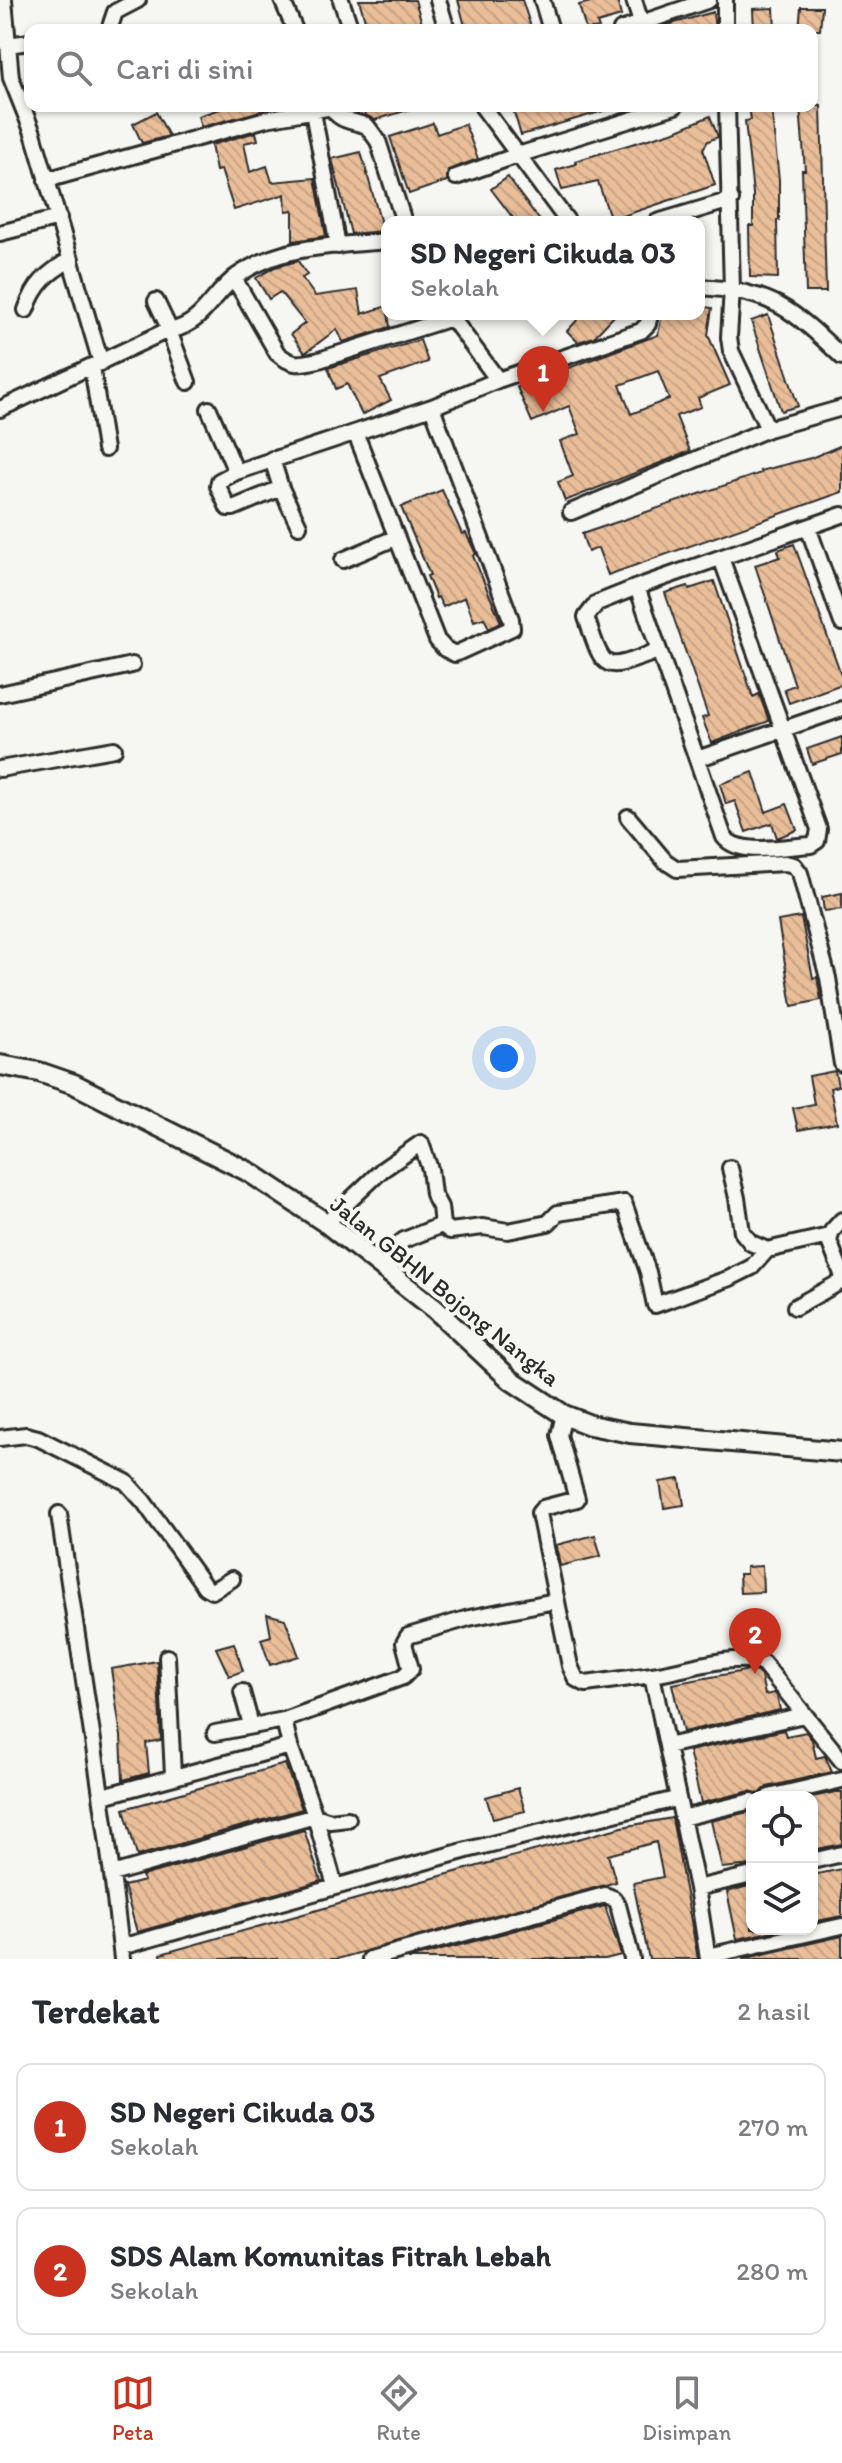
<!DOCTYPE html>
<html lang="id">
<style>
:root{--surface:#fff;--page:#f2f2f3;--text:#2b2b33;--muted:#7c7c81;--line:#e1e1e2;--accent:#c8321e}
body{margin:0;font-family:Itim,sans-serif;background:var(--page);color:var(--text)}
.controls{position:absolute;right:24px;bottom:24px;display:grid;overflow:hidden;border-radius:16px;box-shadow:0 2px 6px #0004}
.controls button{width:72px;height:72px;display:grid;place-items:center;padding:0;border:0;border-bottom:2px solid var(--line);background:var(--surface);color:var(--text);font:40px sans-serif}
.you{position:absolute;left:504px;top:1058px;width:28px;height:28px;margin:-20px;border:6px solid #fff;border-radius:50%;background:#1a73e8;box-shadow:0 0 0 12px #1a73e833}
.badge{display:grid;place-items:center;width:52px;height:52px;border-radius:50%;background:var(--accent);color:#fff;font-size:26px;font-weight:700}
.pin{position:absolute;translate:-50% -66px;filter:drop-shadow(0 2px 4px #0008)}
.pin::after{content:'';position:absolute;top:42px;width:28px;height:24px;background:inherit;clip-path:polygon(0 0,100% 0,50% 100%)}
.popup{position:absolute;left:381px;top:216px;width:324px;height:104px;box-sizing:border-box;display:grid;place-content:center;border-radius:16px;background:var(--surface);filter:drop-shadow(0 2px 6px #0005);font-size:26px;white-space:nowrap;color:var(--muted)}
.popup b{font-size:30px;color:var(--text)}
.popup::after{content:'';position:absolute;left:50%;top:100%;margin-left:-16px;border:16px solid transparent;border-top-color:var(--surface)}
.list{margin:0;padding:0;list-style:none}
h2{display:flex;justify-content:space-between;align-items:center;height:104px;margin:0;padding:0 32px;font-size:34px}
h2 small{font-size:26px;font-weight:400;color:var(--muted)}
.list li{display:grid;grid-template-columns:52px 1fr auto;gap:24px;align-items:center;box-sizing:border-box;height:128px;margin:0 16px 16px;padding:0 16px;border:2px solid var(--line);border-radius:16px}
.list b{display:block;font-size:30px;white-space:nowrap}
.list p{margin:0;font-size:26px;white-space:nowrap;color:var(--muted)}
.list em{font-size:26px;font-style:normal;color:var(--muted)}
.icon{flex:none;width:44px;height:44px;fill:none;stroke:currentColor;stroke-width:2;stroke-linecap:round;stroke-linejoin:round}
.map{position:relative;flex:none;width:842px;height:1959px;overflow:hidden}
.search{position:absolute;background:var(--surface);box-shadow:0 2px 6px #0004;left:24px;right:24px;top:24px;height:88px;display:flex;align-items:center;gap:20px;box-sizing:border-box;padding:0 28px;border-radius:16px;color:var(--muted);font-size:30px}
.sheet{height:392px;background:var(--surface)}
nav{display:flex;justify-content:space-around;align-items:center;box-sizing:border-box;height:112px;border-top:2px solid var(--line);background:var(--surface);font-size:22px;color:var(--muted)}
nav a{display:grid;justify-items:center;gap:4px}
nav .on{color:var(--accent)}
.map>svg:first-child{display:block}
.building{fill:url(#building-back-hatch);stroke:#2b2b2b;stroke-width:2;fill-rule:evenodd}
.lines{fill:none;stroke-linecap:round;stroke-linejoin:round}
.minor-casing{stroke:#2b2b2b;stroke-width:20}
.tertiary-casing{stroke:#2b2b2b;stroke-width:24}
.minor{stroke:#f6f6f2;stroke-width:14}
.tertiary{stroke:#f6f6f2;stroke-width:18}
.labels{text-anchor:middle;stroke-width:8;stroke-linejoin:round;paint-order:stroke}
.street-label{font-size:24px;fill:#2b2b2b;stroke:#f6f6f2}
</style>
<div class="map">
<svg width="842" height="1959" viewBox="0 0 842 1959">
<defs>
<pattern id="building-back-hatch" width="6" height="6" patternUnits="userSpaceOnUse" patternTransform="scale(2)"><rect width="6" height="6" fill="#e9be99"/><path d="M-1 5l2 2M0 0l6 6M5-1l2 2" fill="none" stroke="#c8a384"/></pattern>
</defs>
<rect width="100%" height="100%" fill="#f6f6f2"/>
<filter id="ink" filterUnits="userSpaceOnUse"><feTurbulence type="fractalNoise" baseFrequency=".0125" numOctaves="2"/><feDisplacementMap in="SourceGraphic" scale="16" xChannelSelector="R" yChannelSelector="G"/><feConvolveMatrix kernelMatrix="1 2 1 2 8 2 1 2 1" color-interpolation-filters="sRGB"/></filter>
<g filter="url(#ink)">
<path class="building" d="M359,0h56l9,30h-56z
M458,0h64l10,30h-66z
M599,0h18l4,16 -24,7 2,5 -13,2 -7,-25z
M801,7h21l-2,23h-21z
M774,8l1,22h-21l-1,-21z
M713,12l2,18h-51v-4z
M229,106h53l-81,21 -3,-11z
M362,106h48l1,3 -36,11 -10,-5z
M512,106h97l1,3 -89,26z
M749,106h22l8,74v40h-2l1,58 -28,-1 -1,-51h4v-32l-8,-73 6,-1z
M800,106h21l5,186h-20l-4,-122h3z
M156,112l13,24 -27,7 -9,-19z
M710,116l8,21 -10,4 -5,8 12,36 -104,35 -13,-38 -36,8 -6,-20 20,-6 -1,-3 100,-30z
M433,123l4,11 28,-10 13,35 -30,11 -1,11 -38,13 -19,-57z
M256,132l2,8 -14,3 6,29 17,-6 5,16 43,-4 11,58 -33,5v-31l-7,1 -1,-17 -51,16 -13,-40 -5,1 -5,-26z
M361,152l22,79 -32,3 -19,-75z
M508,177l11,16 22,29h-25l-25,-33z
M298,261l9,14 -5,3 13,18 43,-6 4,24 25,-8 3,21 -47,15 -6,-13 -32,24 -14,-19 14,-11 -25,-31 -11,7 -13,-21 19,-11z
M699,306l13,2 -4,27 22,50 -32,13 3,9 -25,9 14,35 -125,50 -7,-19 15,-6 -13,-35 20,-7 -11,-28 -37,16 -15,-35 141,-52 4,-21h37zM658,371l11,28 -38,15 -11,-29z
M583,314h33l-22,23 -16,5 -11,-11z
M768,315l30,91 -17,5 -30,-90z
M420,340l8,22 -48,17 11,21 -29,15 -15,-31 -11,5 -8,-21z
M842,445v47l-234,83 -10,-27 -10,4 -6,-18 179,-61 -1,-2 51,-13z
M442,490l20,44 4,-1 10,21 -3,2 28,66 -12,6 -5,-10 -10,3 -9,-24 -22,10 -5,-10 -2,1 -9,-22 3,-1 -29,-68z
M794,544l48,133v7l-53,19 -5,-14 11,-4 -40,-120 25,-8 -2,-7z
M714,581l39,116 6,-3 10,27 -57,22 -10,-25 6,-2 -43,-123 23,-7 1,3z
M842,737v17l-30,10 -5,-15z
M753,772l13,40 21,-8 10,26 -20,8 -5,-15 -26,9 -11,-31 -9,3 -6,-20z
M842,893v16l-18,2 -2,-14z
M801,917l12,61 4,-1 4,23 -29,6 -14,-85z
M835,1071l3,15 -8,2 7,35 -39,7 -5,-22 21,-4 -5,-28z
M680,1479l4,26 -20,3 -4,-26z
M595,1535l6,21 -41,10 -4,-21z
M762,1566l1,26 -23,1 -1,-19h7v-7z
M267,1614l18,5 14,37 -29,9 -9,-26 10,-3z
M234,1643l9,28 -14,5 -13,-28z
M157,1661l4,79 -15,3 3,30 -26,7 -2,-44 -10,-67z
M750,1670l7,2 4,4 4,19 9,-2 3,3 3,14 -97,22 -11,-48z
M784,1730l2,6 20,-4 6,8 4,18 9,-2 7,16 -65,15 -7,7 -10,-3 -49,12 -12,-52z
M285,1764l17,45 -165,47 -13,-47z
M518,1788l7,23 -32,8 -7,-22z
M836,1792h6v52l-30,6v-53z
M752,1811v54l-30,3 -11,-47z
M672,1818l26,141h-49l-16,-76 30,-6 -7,-35 -48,13 8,27 -279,77h-175l-1,-5 210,-59 251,-68z
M304,1830l17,51 -184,51 -13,-46 20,-5 -2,-5z
M842,1869v47l-30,6v-47z
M752,1885v44h31l-46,10 -10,-47z
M605,1906l16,49 -16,4h-197z
M842,1936v23h-100z"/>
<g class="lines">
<defs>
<path id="minor" d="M4,0l7,78 22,55 68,230
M282,0l13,30
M341,0l10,30
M438,0l9,30
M542,0l9,30
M634,0l7,23
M725,0v30
M109,30l6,-18 23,-12
M621,30l88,-30
M7,45l23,-3
M331,106c8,16 20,14 36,20l11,15 26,81
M482,106l86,116
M727,106l5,183 -3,48 2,14 37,78
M313,112l25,134
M456,177l62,-22 157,-49
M46,180l220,-61 66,-12
M657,222l74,-22
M0,233l59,-15
M234,278l43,75c16,14 23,11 42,7l132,-42
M699,287c73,4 92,21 143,70
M26,310c9,-27 22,-37 45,-51
M449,314l49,66
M168,328l4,2c31,-6 41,-37 65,-54 44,-32 99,-30 150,-35
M172,330l-1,6 17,46
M92,367l13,82
M0,409l166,-78 1,-7 -11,-23
M209,409l27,63 196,-65 66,-27 143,-49 7,-7 2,-10
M356,434l81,206 8,9 10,5 57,-26 -1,-9 -79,-212
M272,459l9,29 18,38
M236,472l-17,9 -1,5 10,22h5l48,-20
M571,512l197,-83 74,-21
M808,527l34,96
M343,560l52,-22
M637,587l87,250c15,20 64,9 87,8l6,-4 2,-12 -98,-271
M658,651c-56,21 -53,22 -72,-34l11,-14 40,-16 205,-72
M0,694l132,-29
M697,759l145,-50
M0,769l114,-20
M628,817l37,44 12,8 108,-6 9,2 6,8 28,105 14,86
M730,1168l7,30 5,34 9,11 16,7
M842,1220l-10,11 -3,10 13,33
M326,1223l56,-53 39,-27 9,26 3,25 7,13 2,18 8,6 33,-4 25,4 40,-8 10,-10 66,-10 24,69 7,33 75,-27 22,-11 15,-17 62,-14
M377,1262l27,-22 38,-15
M795,1307l47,-26
M564,1415l-5,20 18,64 -34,9 -4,5 31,153 6,13 10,5 66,-9
M0,1438l26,-3 12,3 88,44 18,20 61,85 7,4 20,-12
M59,1514c21,148 47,296 63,445
M167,1657l6,118
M242,1692l9,33
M284,1720l6,26 25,70 20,70
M215,1733l69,-13 119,-43 8,-8 -7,-26 4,-7 61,-18 86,-17
M667,1746l137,-31
M103,1796l187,-50
M769,1797l73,-17
M682,1818l70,-17
M812,1861l30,-7
M112,1874l203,-58 15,5 18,-2
M697,1888l55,-13
M121,1947l346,-97 209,-51
M708,1956l134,-30
M370,1959l235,-64 8,3 5,7 14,54
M708,1959l-11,-71 -45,-213c31,-4 81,-23 111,-12l79,98"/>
<path id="tertiary" d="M0,1065l39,7 35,12 175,88 77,51 109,86 76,71 53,35 26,10 40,8 212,19"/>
</defs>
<use href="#minor" class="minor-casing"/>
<use href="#tertiary" class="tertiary-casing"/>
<use href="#minor" class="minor"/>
<use href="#tertiary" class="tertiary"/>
</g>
</g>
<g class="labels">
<g class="street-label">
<text transform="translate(445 1291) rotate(39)" y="8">Jalan GBHN Bojong Nangka</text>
</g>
</g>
</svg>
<div class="controls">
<button><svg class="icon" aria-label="locate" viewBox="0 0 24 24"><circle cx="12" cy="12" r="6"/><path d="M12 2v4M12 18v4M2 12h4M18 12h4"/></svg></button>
<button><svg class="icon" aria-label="layers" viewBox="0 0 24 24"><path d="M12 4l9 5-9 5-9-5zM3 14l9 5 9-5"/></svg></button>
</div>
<div class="you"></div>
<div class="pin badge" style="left:543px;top:412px">1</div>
<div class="popup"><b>SD Negeri Cikuda 03</b>Sekolah</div>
<div class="pin badge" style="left:755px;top:1674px">2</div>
<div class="search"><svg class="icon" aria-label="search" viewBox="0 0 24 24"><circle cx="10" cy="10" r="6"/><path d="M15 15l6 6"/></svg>Cari di sini</div>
</div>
<section class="sheet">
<h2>Terdekat<small>2 hasil</small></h2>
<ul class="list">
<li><span class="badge">1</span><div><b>SD Negeri Cikuda 03</b><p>Sekolah</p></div><em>270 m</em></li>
<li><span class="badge">2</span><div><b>SDS Alam Komunitas Fitrah Lebah</b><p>Sekolah</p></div><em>280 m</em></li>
</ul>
</section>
<nav>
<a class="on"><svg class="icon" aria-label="map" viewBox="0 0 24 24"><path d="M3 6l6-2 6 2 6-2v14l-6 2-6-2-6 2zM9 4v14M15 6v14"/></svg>Peta</a>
<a><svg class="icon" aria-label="directions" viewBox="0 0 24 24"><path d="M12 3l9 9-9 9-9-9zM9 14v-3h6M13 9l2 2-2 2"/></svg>Rute</a>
<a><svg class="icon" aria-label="saved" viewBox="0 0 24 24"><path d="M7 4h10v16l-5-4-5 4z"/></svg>Disimpan</a>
</nav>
